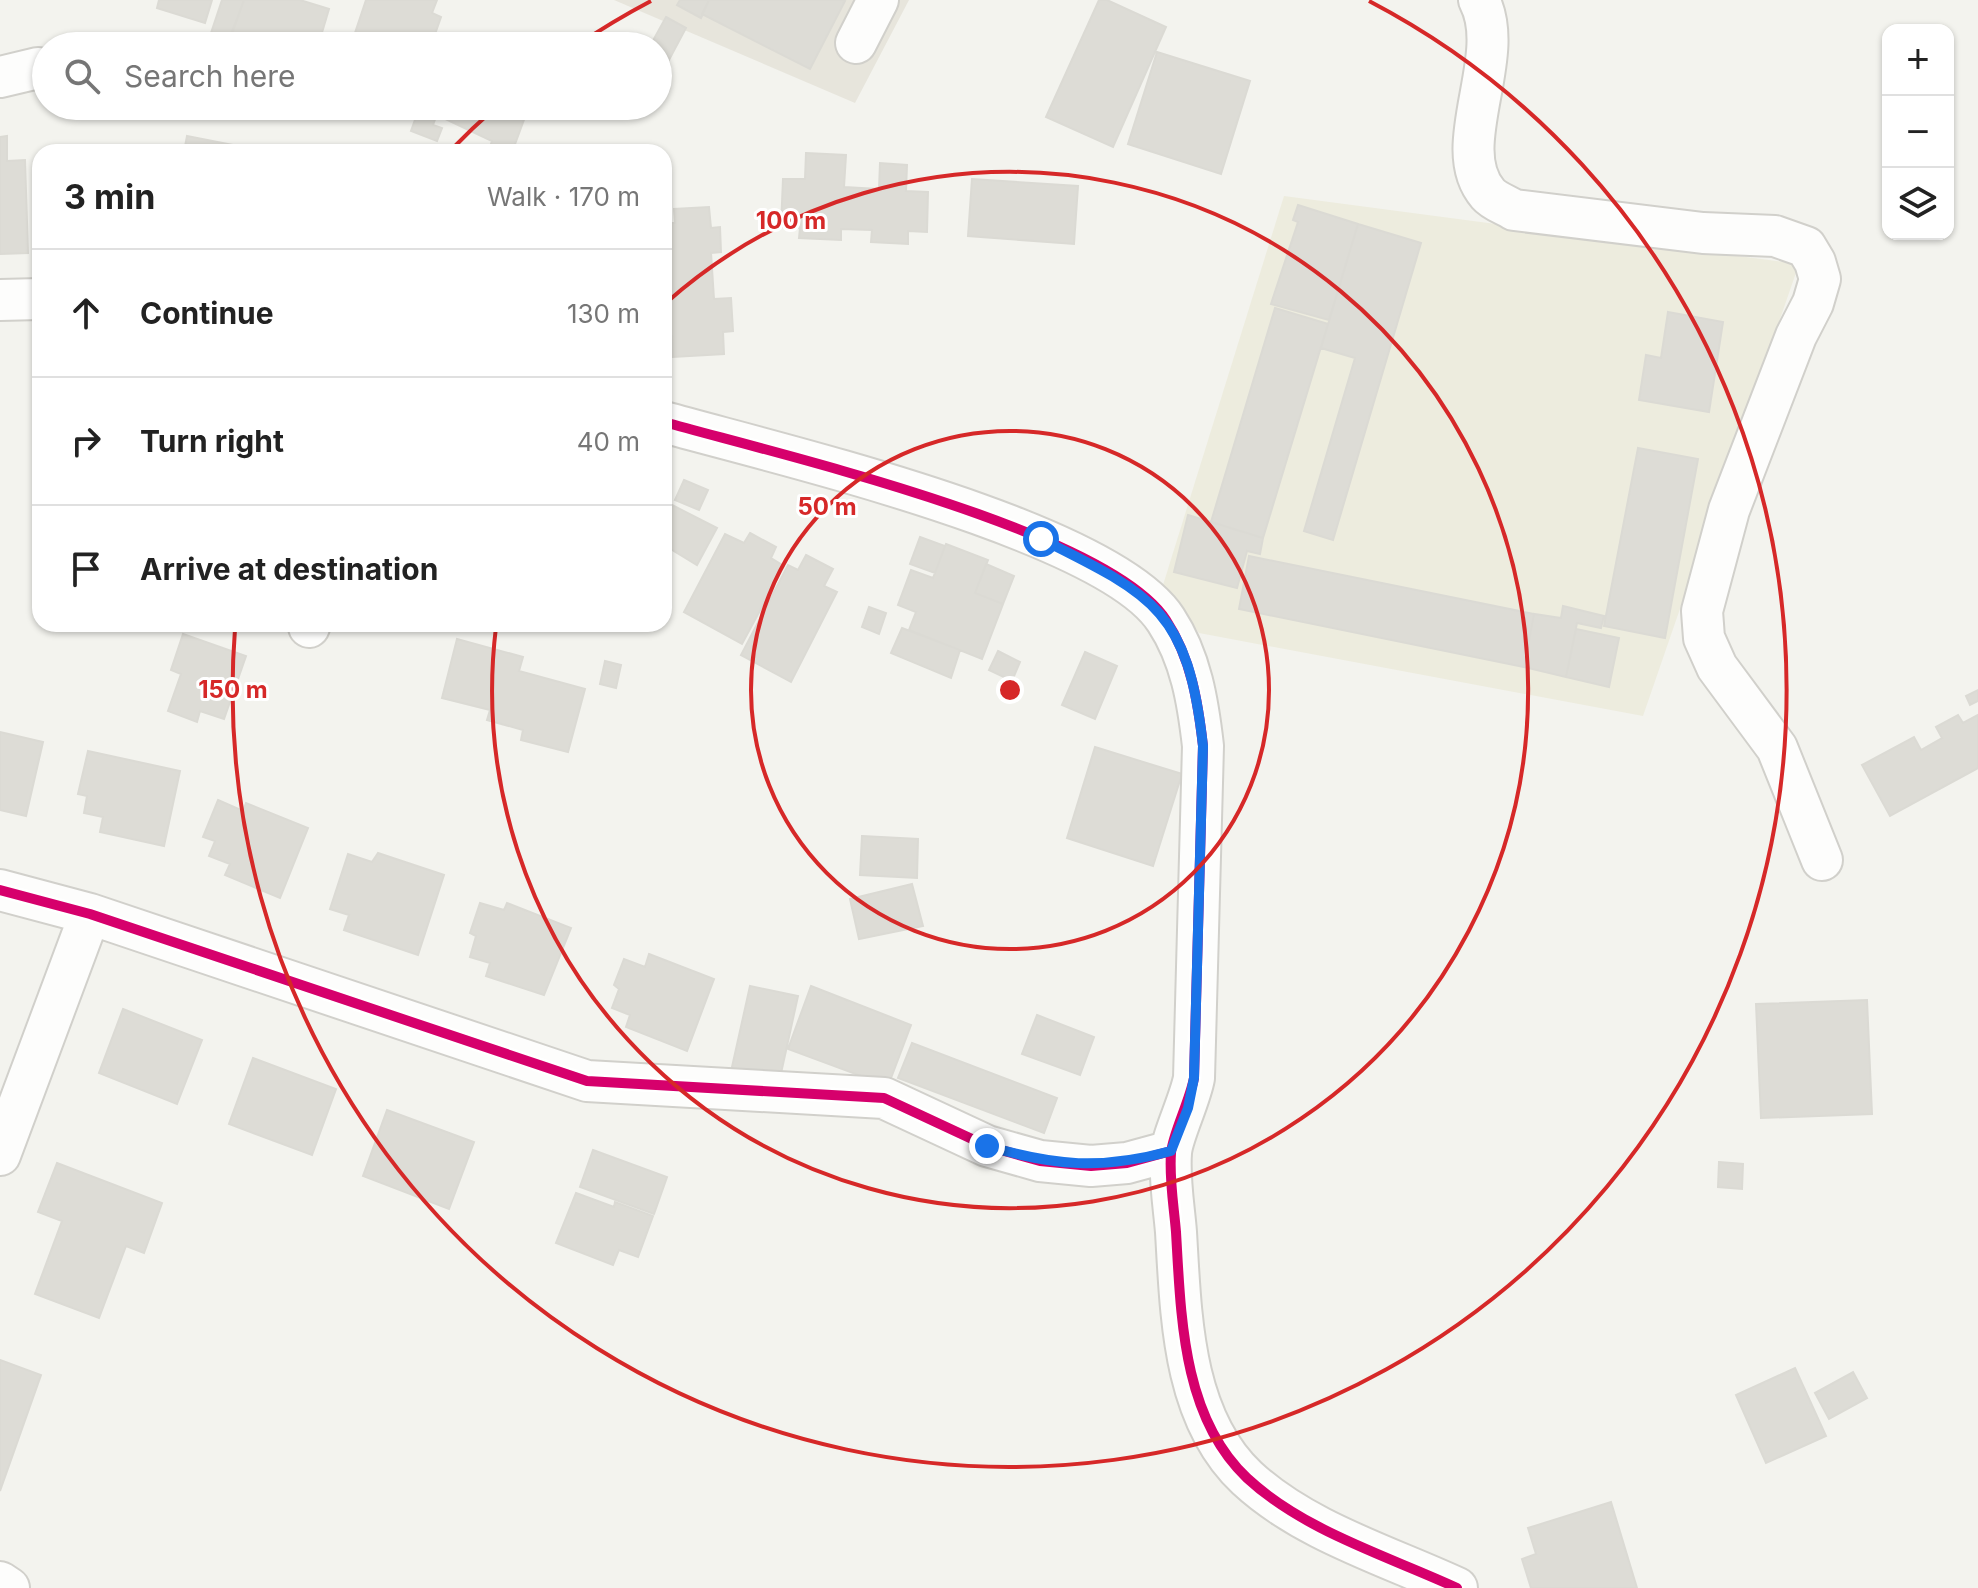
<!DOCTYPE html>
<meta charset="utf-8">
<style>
:root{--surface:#fff;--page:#f2f2f2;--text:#222;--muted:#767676;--line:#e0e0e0}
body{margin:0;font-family:Inter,sans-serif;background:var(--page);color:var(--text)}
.controls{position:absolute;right:24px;top:24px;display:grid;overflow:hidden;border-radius:16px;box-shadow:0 2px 6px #0004}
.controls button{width:72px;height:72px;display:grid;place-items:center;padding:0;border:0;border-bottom:2px solid var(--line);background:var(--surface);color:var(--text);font:40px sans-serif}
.stop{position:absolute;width:24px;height:24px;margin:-18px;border:6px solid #1a73e8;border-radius:50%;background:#fff}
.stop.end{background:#1a73e8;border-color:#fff;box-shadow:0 2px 8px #0008}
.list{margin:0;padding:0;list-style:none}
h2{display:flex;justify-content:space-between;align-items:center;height:104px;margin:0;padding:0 32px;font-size:34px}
h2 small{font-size:26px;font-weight:400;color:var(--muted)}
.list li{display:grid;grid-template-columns:52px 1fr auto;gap:24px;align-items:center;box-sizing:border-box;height:128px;padding:0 32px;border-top:2px solid var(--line)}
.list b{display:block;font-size:30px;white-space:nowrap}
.list em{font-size:26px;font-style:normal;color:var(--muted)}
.icon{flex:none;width:44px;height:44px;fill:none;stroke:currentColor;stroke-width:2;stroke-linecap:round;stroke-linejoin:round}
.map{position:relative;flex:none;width:1978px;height:1588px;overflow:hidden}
.search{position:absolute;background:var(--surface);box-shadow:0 2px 6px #0004;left:32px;top:32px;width:640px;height:88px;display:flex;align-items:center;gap:20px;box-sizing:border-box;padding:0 28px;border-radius:44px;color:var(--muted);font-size:30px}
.panel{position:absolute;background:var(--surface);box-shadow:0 2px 6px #0004;left:32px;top:144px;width:640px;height:488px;border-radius:24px}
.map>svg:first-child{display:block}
.residential{fill:#e7e5dc}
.education{fill:#edecde}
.building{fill:#dddcd6;stroke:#dbdad4;stroke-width:2}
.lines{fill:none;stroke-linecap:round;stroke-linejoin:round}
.minor-casing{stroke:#d1d0cb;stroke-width:44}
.minor{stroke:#fdfdfc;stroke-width:40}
.cycleway-casing{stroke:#fff;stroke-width:15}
.cycleway{stroke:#d6006c;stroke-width:10}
.route{stroke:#1a73e8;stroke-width:10}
.ring{fill:none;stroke:#d62828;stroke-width:4}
.centre{fill:#d62828;stroke:#fff;stroke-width:4}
.ring-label{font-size:24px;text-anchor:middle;font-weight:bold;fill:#d62828;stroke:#fff;stroke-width:6;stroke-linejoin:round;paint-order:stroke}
</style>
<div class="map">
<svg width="1978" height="1588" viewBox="0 0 1978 1588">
<rect width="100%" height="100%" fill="#f3f3ee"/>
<path class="residential" d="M614,0h295l-54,103z"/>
<path class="education" d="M1284,196l515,68 -156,452 -444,-83 -36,-48z"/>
<path class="building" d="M159,0h53l-7,23 -48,-15z
M222,0h22l-17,45 -18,-6z
M244,0h56l29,9 -11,37h-78l-11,-4z
M366,0h71l-5,13 9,4 -7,20 -10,-3 -4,12h-56l3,-8 -12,-5z
M680,0h29l-8,18 -24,-13z
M709,0h134l2,1 -35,68 -108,-55z
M1099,0h8l59,27 -53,120 -67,-30z
M666,17l20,11 -17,32 -11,-6v-8h-8z
M454,37l24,9h-28z
M1157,52l93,29 -29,93 -93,-30z
M420,106h20l-7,19 9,3 -5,13 -26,-10z
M445,106h84l-15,41 14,5h-40l4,-11 -51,-24z
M7,136v25l18,-1 3,93 -28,1v-117z
M187,136l81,16h-84z
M806,153l40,2 -2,32 35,2 1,-26 27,2 -1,26 22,1 -1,40 -19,-1v13l-37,-2 1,-12 -31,-1v11l-42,-2 1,-10 -19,-1 2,-48h22z
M972,179l106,7 -4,58 -106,-8z
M1298,205l60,19 -29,96 -58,-16 27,-82 -5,-2z
M709,207l2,21 9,-1 1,25 -10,1 3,46 17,-1 2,33 -10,1 1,22 -51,3 -1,-21h-8v-45h7l-1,-24h-6v-44h11l-1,-14z
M1358,224l63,19 -88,297 -29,-9 51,-173 -34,-10z
M1275,308l53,16 -65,214 -52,-16z
M1668,312l55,10 -14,90 -70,-12 7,-45 15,3z
M1638,448l60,11 -33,179 -61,-12z
M684,480l24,10 -9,20 -24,-10z
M672,505l45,23 -20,37 -33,-20v-27z
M1188,515l75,23 -3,16 -13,-3 -10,37 -63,-16z
M750,533l26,14 -5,11 13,8 -42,78 -58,-32 41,-78 19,9z
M920,537l25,9 -10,27 -25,-9z
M946,544l42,16 -13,33 28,11 -21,55 -73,-29 7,-18 -18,-7 13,-35 22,8z
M806,555l27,14 -9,17 13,6 -46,90 -50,-27 47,-90 10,5z
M1249,556l285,58 -10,53 -285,-58z
M986,564l28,12 -11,28 -28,-11z
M1563,606l41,10 -3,12 -24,-5 -11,54 -42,-10 10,-53 27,4z
M869,607l17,6 -7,21 -17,-7z
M902,628l58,22 -9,28 -60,-25z
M1576,629l43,9 -10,49 -43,-10z
M183,634l63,22 -22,63 -24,-8 -3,11 -29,-11 13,-37 -10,-4z
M457,639l66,18 -4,14 66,18 -17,63 -47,-12 2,-10 -36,-10 3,-10 -48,-12z
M998,651l22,11 -8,19 -23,-11z
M1085,652l32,14 -22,53 -33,-14z
M605,661l16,4 -5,23 -16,-4z
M1978,690v11l-8,4 -4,-9z
M1958,715l5,8 15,-8v53l-88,48 -28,-51 52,-28 7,13 21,-12 -6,-11z
M0,732l43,10 -17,74 -26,-6z
M1095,747l87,27 -29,92 -86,-28z
M88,751l92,20 -16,75 -64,-14 3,-15 -19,-4 3,-17 -9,-2z
M218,800l25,11 3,-8 62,25 -28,70 -55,-23 5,-11 -21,-8 6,-15 -12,-4z
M862,836l56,3 -1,39 -57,-3z
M378,853l66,22 -26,80 -74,-25 5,-15 -19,-6 18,-55 24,8z
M912,884l11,42 -64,13 -9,-40z
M480,903l24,7 3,-7 64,25 -27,67 -58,-19 4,-13 -20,-6 6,-21 -6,-3z
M649,954l65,25 -27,72 -61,-24 4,-12 -18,-7 7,-19 -5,-4 10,-26 21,8z
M750,986l48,10 -20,91 -48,-11z
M811,986l100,39 -23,61 -100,-37z
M1867,1000l5,114 -111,4 -5,-114z
M123,1009l79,31 -25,64 -78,-31z
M1037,1015l57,22 -14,38 -58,-21z
M912,1043l145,55 -13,35 -146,-55z
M253,1058l83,31 -24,66 -83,-31z
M387,1110l87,32 -25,67 -86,-33z
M593,1150l74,27 -13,37 -74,-27z
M1719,1162l24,2 -1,25 -24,-2z
M57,1163l105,40 -18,50 -18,-7 -27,72 -64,-24 27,-73 -24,-9z
M576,1193l38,14 1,-5 38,14 -15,41 -19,-7 -6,15 -57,-22z
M0,1360l41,15 -41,116z
M1795,1368l31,68 -60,27 -30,-68z
M1853,1372l14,26 -38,21 -14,-26z
M1611,1502l26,86h-106l-9,-29 14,-5 -8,-26z"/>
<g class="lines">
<defs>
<path id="minor" d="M1479,0c30,57 -32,147 9,194 6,7 18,11 26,16l189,23 72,3 31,11 9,15 5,17 -7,24 -17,33 -67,174 -27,101 2,27 13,29 60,81 45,112
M856,43l22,-43
M0,77l38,-9
M0,300l40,-1
M664,422c109,31 444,108 502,198 25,38 32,82 37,126l-9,332c-4,22 -22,58 -23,75 -2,26 3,54 5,79 5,83 6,185 71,246 57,53 141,78 210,110
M309,627l1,-3
M0,890l90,24 497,167 297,17 103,48 53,15 51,5 36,-3 44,-12
M0,1155l90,-241
M0,1582l9,6"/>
</defs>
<use href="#minor" class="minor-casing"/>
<use href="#minor" class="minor"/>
<defs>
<path id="cycleway" d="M664,422c109,31 444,108 502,198 25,38 32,82 37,126l-9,332c-4,22 -22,58 -23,75 -2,26 3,54 5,79 5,83 6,185 71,246 57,53 141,78 210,110
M0,890l90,24 497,167 297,17 103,48 53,15 51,5 36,-3 44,-12"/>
</defs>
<use href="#cycleway" class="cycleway-casing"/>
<use href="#cycleway" class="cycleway"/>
</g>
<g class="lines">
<path class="route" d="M987,1146c68,20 114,24 184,5l17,-43 6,-30 9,-332c-15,-134 -47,-150 -162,-207"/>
</g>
<g class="ring">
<circle cx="1010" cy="690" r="259"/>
<path d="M667 302A518 518 0 1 1 496 627"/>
<path d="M451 150A777 777 0 0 1 495 108M576 46A777 777 0 0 1 651 1M1369 1A777 777 0 1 1 235 629"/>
</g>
<circle cx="1010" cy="690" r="12" class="centre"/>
<g class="ring-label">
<text x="791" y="229">100 m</text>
<text x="827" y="515">50 m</text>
<text x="233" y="698">150 m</text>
</g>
</svg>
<div class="controls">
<button>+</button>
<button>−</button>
<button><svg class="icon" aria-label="layers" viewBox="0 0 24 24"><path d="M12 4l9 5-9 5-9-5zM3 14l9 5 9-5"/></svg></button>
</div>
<div class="stop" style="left:1041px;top:539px"></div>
<div class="stop end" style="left:987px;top:1146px"></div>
<div class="search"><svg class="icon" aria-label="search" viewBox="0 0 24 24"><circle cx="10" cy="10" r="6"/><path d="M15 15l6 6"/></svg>Search here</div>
<section class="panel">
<h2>3 min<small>Walk · 170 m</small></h2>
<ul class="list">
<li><svg class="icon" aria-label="ahead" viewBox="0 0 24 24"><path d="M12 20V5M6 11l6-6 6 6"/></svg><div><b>Continue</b></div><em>130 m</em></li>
<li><svg class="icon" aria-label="right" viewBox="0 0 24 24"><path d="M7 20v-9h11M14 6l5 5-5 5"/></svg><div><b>Turn right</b></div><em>40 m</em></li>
<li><svg class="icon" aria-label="arrive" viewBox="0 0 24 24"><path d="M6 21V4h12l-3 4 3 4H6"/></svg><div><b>Arrive at destination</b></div></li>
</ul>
</section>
</div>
